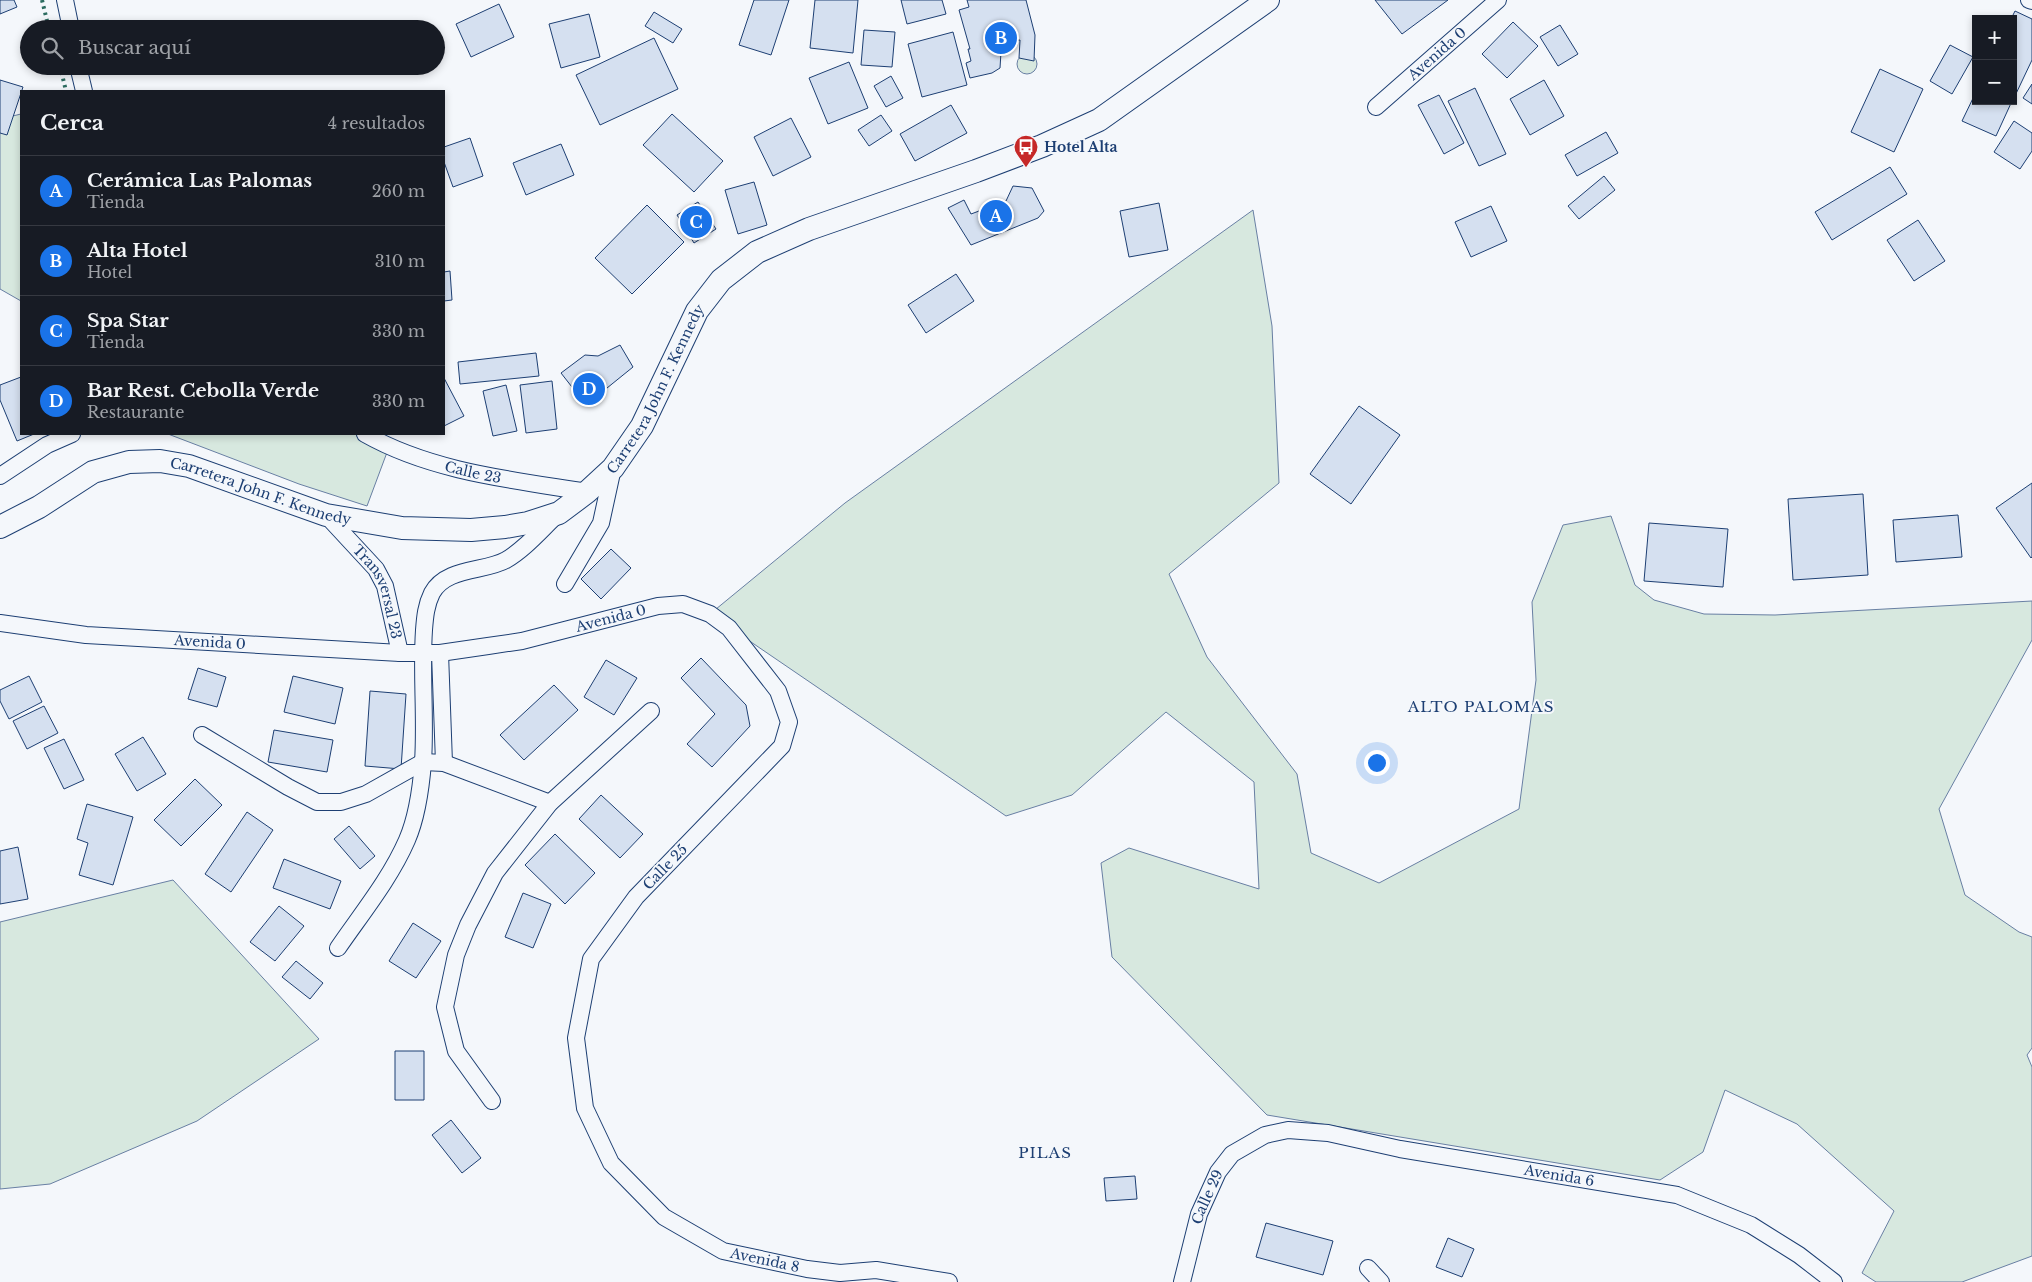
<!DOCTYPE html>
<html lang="es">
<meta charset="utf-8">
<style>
:root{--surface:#171b24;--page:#242831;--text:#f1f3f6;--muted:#9ea1a6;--line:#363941;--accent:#1a73e8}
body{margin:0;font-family:"Libre Baskerville",serif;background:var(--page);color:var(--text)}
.controls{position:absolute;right:15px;top:15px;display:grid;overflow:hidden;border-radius:0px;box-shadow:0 2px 8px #0003}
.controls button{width:45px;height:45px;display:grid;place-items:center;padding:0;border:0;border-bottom:1px solid var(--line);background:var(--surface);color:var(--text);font:25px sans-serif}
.you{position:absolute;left:1376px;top:762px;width:18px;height:18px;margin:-12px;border:4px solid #fff;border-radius:50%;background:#1a73e8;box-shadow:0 0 0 8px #1a73e833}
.badge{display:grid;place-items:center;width:32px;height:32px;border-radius:50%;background:var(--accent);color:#fff;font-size:16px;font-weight:700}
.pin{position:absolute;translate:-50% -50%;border:2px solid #fff;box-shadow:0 1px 5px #0006}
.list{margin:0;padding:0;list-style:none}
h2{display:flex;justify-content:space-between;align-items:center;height:65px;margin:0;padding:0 20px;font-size:21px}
h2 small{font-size:16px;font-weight:400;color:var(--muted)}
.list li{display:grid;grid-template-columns:32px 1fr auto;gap:15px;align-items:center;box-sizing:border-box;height:70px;padding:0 20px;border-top:1px solid var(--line)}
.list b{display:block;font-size:19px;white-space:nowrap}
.list p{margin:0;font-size:16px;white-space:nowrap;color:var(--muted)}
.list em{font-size:16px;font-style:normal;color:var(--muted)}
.icon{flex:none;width:28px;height:28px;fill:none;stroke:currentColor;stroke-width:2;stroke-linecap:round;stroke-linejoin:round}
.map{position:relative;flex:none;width:2032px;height:1282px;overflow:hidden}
.search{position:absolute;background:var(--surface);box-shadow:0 2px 8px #0003;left:20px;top:20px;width:425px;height:55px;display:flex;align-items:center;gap:12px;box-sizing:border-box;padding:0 18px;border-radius:28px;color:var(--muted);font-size:19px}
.panel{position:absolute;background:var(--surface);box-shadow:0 2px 8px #0003;left:20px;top:90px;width:425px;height:345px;border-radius:0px}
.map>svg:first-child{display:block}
.green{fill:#d7e8df;stroke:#687fa3}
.building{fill:#d5e0f0;stroke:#1d3f73}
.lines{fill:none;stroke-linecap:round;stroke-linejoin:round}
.street-casing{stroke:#1d3f73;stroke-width:18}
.secondary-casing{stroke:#1d3f73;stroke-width:24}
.street{stroke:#f4f7fb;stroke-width:16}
.secondary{stroke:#f4f7fb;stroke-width:22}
.hedge{stroke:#2c6c60;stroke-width:4;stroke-dasharray:2.5 4;stroke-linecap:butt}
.labels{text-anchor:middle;stroke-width:4;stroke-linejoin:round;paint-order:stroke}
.street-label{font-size:14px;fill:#1d3f73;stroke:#f4f7fb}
.poi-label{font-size:14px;font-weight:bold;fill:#1d3f73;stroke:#f4f7fb;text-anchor:start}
.neighbourhood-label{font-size:15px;letter-spacing:1px;fill:#1d3f73;stroke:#f4f7fb}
</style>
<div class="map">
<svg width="2032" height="1282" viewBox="0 0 2032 1282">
<rect width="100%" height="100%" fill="#f4f7fb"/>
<path class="green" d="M1017 64a10 10 0 1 1 20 0a10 10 0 1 1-20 0Z
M21,114v187l-21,-12v-170z
M1253,210l19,116 7,157 -110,91 38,83 90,117 14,79 68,30 140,-74 17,-129 -4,-78 31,-77 48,-9 24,69 19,15 50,14 71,1 257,-14v39l-93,169 26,86 54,37 13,5v111l-5,7 5,12v189l-70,26h-86l-14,-9 32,-62 -97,-87 -72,-34 -22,62 -43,28 -393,-65 -155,-158 -11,-94 28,-15 130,41 -5,-107 -88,-70 -94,83 -66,21 -296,-202 135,-111z
M168,434h197l24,13 -22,59 -68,-22z
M173,880l146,159 -122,82 -147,63 -50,5v-267z"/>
<path class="building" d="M0,0h14l3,7 -17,7z
M754,0h35l-18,55 -32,-10z
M815,0h43l-5,53 -43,-5z
M901,0h41l4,14 -39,10z
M967,0h59l9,35 -1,26 -15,-3 1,-18 -11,1 -4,3 -4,8 -1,16 -8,5 -22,5 -4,-15 5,-2 -3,-12h2l-11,-39 10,-3z
M1375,0h73l-46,34z
M499,4l15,33 -43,20 -15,-33z
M2015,11l17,8v41l-19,40v-81h-2z
M654,12l28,17 -9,14 -28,-17z
M589,14l11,43 -39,11 -12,-44z
M1513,22l25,24 -31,32 -25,-24z
M1560,25l18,29 -20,12 -18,-29z
M864,30l31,2 -3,35 -31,-2z
M953,32l14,53 -45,12 -14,-53z
M654,38l24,51 -78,36 -24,-50z
M1950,45l23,12 -21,37 -22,-13z
M849,62l19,46 -40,16 -19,-46z
M1880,69l43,20 -29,63 -43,-20z
M891,76l12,22 -17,9 -12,-21z
M0,80l23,7 -16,48 -7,-2z
M1544,80l20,36 -34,19 -20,-36z
M2032,84v20l-9,-6z
M1475,88l31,66 -27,12 -31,-65z
M1976,92v9h36l-16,35 -34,-15z
M1439,95l25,48 -20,11 -26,-49z
M951,105l16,28 -52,28 -15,-27z
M672,114l51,47 -29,31 -51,-47z
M881,115l11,16 -23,15 -11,-16z
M791,118l20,39 -38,19 -19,-39z
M2014,121l18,12v18l-12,18 -26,-17z
M1606,132l12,21 -41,23 -12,-21z
M470,138l13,38 -30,11 -9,-25v-15z
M561,144l13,31 -48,20 -13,-32z
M1890,167l17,27 -75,46 -17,-28z
M1604,176l11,14 -36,29 -11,-13z
M754,182l13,43 -29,9 -13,-44z
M1013,186l19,2 12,23 -6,7 -67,27 -23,-37 16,-8 7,14 35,-13z
M698,202l18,27 -22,14 -17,-28z
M1159,203l9,47 -39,7 -9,-46z
M647,205l37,37 -52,52 -37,-36z
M1491,206l16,35 -36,16 -16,-35z
M1918,220l27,41 -31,20 -27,-41z
M450,271l2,29 -8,1v-29z
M956,274l18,27 -48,32 -18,-28z
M620,345l13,22 -47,38 -25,-32 24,-18 13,1z
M536,353l3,23 -79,8 -2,-22z
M21,377v57h13l-17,7 -17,-41v-15z
M444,378l20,38 -20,10z
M552,381l5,48 -31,4 -6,-48z
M506,385l11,46 -24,5 -10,-45z
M1359,406l41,29 -49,69 -41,-30z
M2032,483v74l-1,1 -35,-50z
M1863,494l5,81 -75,5 -5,-81z
M1958,515l4,42 -66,5 -3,-42z
M1649,523l79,6 -5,58 -79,-6z
M611,549l20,19 -30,31 -20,-20z
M701,658l45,47 4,21 -38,41 -25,-23 28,-30 -34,-36z
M606,660l31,18 -23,37 -30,-18z
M198,668l28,9 -9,30 -29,-8z
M29,676l13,26 -33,17 -9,-18v-11z
M293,676l50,12 -8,36 -51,-12z
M554,685l24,25 -54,50 -24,-25z
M370,691l36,3 -5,75 -36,-3z
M44,706l14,27 -31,16 -14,-28z
M274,730l59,10 -6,32 -59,-10z
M143,737l23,37 -29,17 -22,-37z
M64,739l20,41 -20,9 -20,-41z
M195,779l27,26 -41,41 -27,-26z
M601,795l42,39 -23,24 -41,-39z
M87,804l46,13 -20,68 -34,-10 9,-32 -11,-4z
M247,812l26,18 -42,62 -26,-18z
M349,826l26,30 -15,13 -26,-30z
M555,834l40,39 -30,31 -40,-39z
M18,847l10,52 -28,5v-53z
M284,859l57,22 -11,28 -57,-21z
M523,893l28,11 -18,44 -28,-11z
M279,906l25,20 -29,35 -25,-19z
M413,923l28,18 -25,37 -27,-17z
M296,961l27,22 -13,16 -28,-22z
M395,1051h29v49h-29z
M451,1120l30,38 -19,15 -30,-38z
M1135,1176l2,23 -31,2 -2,-23z
M1266,1223l67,18 -10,34 -67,-18z
M1448,1238l26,11 -12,28 -26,-10z"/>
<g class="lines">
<defs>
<g id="street">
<path d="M65,0l6,29"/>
<path d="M2029,0l3,1"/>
<path d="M78,66l6,25"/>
<path id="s1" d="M1376,107l122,-107"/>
<path id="s2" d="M365,434c67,38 148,46 222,58"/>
<path d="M0,476l47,-31 25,-11"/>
<path id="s3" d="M326,515l50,54 9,17 15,67"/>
<path d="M565,584l36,-61 12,-55"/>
<path id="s4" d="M0,623l86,12 314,18h40l48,-7 34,-5 136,-35 25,-2 27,10 19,14 49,63 11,31 -7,24 -146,151 -45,62 -15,79 9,70 26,55 53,54 59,34 84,18 33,4 36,-3 73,12"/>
<path d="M440,653l4,110"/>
<path d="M202,735l86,52 29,15h24l25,-8 57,-32 21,1 106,40"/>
<path d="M338,948c24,-35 52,-69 69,-108 10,-23 14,-52 16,-78 3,-44 -2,-88 1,-132 1,-13 2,-25 8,-37 14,-26 53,-21 74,-33 19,-11 35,-30 51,-45"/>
<path d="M492,1101l-36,-50 -11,-44 11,-52 12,-30 27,-52 55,-70 101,-92"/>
<path d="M1368,1268l13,14"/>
<path id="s5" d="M1182,1282l17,-68 19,-42 14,-18 33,-19 23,-5 40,3 72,16 277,46 74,30 48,30 35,27"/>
</g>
<g id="secondary">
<path id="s6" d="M0,527l39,-20 54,-35 36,-10 31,-1 29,5 137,49 76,13 69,2 34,-3 23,-4 31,-10 28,-21 26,-24 29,-42 55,-115 24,-31 36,-28 52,-23 167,-58 66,-25 57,-26 169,-120"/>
</g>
</defs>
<use href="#street" class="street-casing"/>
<use href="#secondary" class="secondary-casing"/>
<use href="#street" class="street"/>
<use href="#secondary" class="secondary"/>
<path class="hedge" d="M42,0l7,29
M60,66l6,25"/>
</g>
<defs>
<symbol id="bus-pin" viewBox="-11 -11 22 30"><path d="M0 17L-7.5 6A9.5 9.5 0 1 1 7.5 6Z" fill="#c62828" stroke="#f4f7fb"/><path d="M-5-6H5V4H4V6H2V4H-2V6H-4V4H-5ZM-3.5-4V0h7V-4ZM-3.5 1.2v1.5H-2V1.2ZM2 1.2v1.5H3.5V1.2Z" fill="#fff"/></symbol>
</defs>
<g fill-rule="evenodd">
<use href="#bus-pin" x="1012" y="133" width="28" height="38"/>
</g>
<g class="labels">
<g class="street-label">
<text dy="5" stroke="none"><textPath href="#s1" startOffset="81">Avenida 0</textPath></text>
<text dy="5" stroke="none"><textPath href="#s6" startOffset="748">Carretera John F. Kennedy</textPath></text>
<text dy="5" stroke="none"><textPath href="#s2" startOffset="115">Calle 23</textPath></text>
<text dy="5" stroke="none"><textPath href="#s6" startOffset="282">Carretera John F. Kennedy</textPath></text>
<text dy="5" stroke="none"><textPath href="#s3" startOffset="95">Transversal 23</textPath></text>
<text dy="5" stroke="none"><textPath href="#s4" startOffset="616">Avenida 0</textPath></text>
<text dy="5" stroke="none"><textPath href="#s4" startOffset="211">Avenida 0</textPath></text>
<text transform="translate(665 867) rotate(-46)" y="5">Calle 25</text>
<text dy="5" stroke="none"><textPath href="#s5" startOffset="476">Avenida 6</textPath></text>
<text dy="5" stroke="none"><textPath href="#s5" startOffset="89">Calle 29</textPath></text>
<text dy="5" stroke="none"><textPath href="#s4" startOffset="1565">Avenida 8</textPath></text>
</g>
<g class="poi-label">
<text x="1044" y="152">Hotel Alta</text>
</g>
<g class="neighbourhood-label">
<text x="1481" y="712">ALTO PALOMAS</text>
<text x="1045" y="1158">PILAS</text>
</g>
</g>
</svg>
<div class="controls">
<button>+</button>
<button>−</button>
</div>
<div class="you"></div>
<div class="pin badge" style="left:996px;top:216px">A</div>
<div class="pin badge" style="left:1001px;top:38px">B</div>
<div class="pin badge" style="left:696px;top:222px">C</div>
<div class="pin badge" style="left:589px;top:389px">D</div>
<div class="search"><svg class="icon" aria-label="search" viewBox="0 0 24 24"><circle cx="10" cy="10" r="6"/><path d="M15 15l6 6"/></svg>Buscar aquí</div>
<section class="panel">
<h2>Cerca<small>4 resultados</small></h2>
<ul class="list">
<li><span class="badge">A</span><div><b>Cerámica Las Palomas</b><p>Tienda</p></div><em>260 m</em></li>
<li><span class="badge">B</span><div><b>Alta Hotel</b><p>Hotel</p></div><em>310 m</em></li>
<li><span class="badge">C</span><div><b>Spa Star</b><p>Tienda</p></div><em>330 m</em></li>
<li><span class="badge">D</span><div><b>Bar Rest. Cebolla Verde</b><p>Restaurante</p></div><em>330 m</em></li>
</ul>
</section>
</div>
